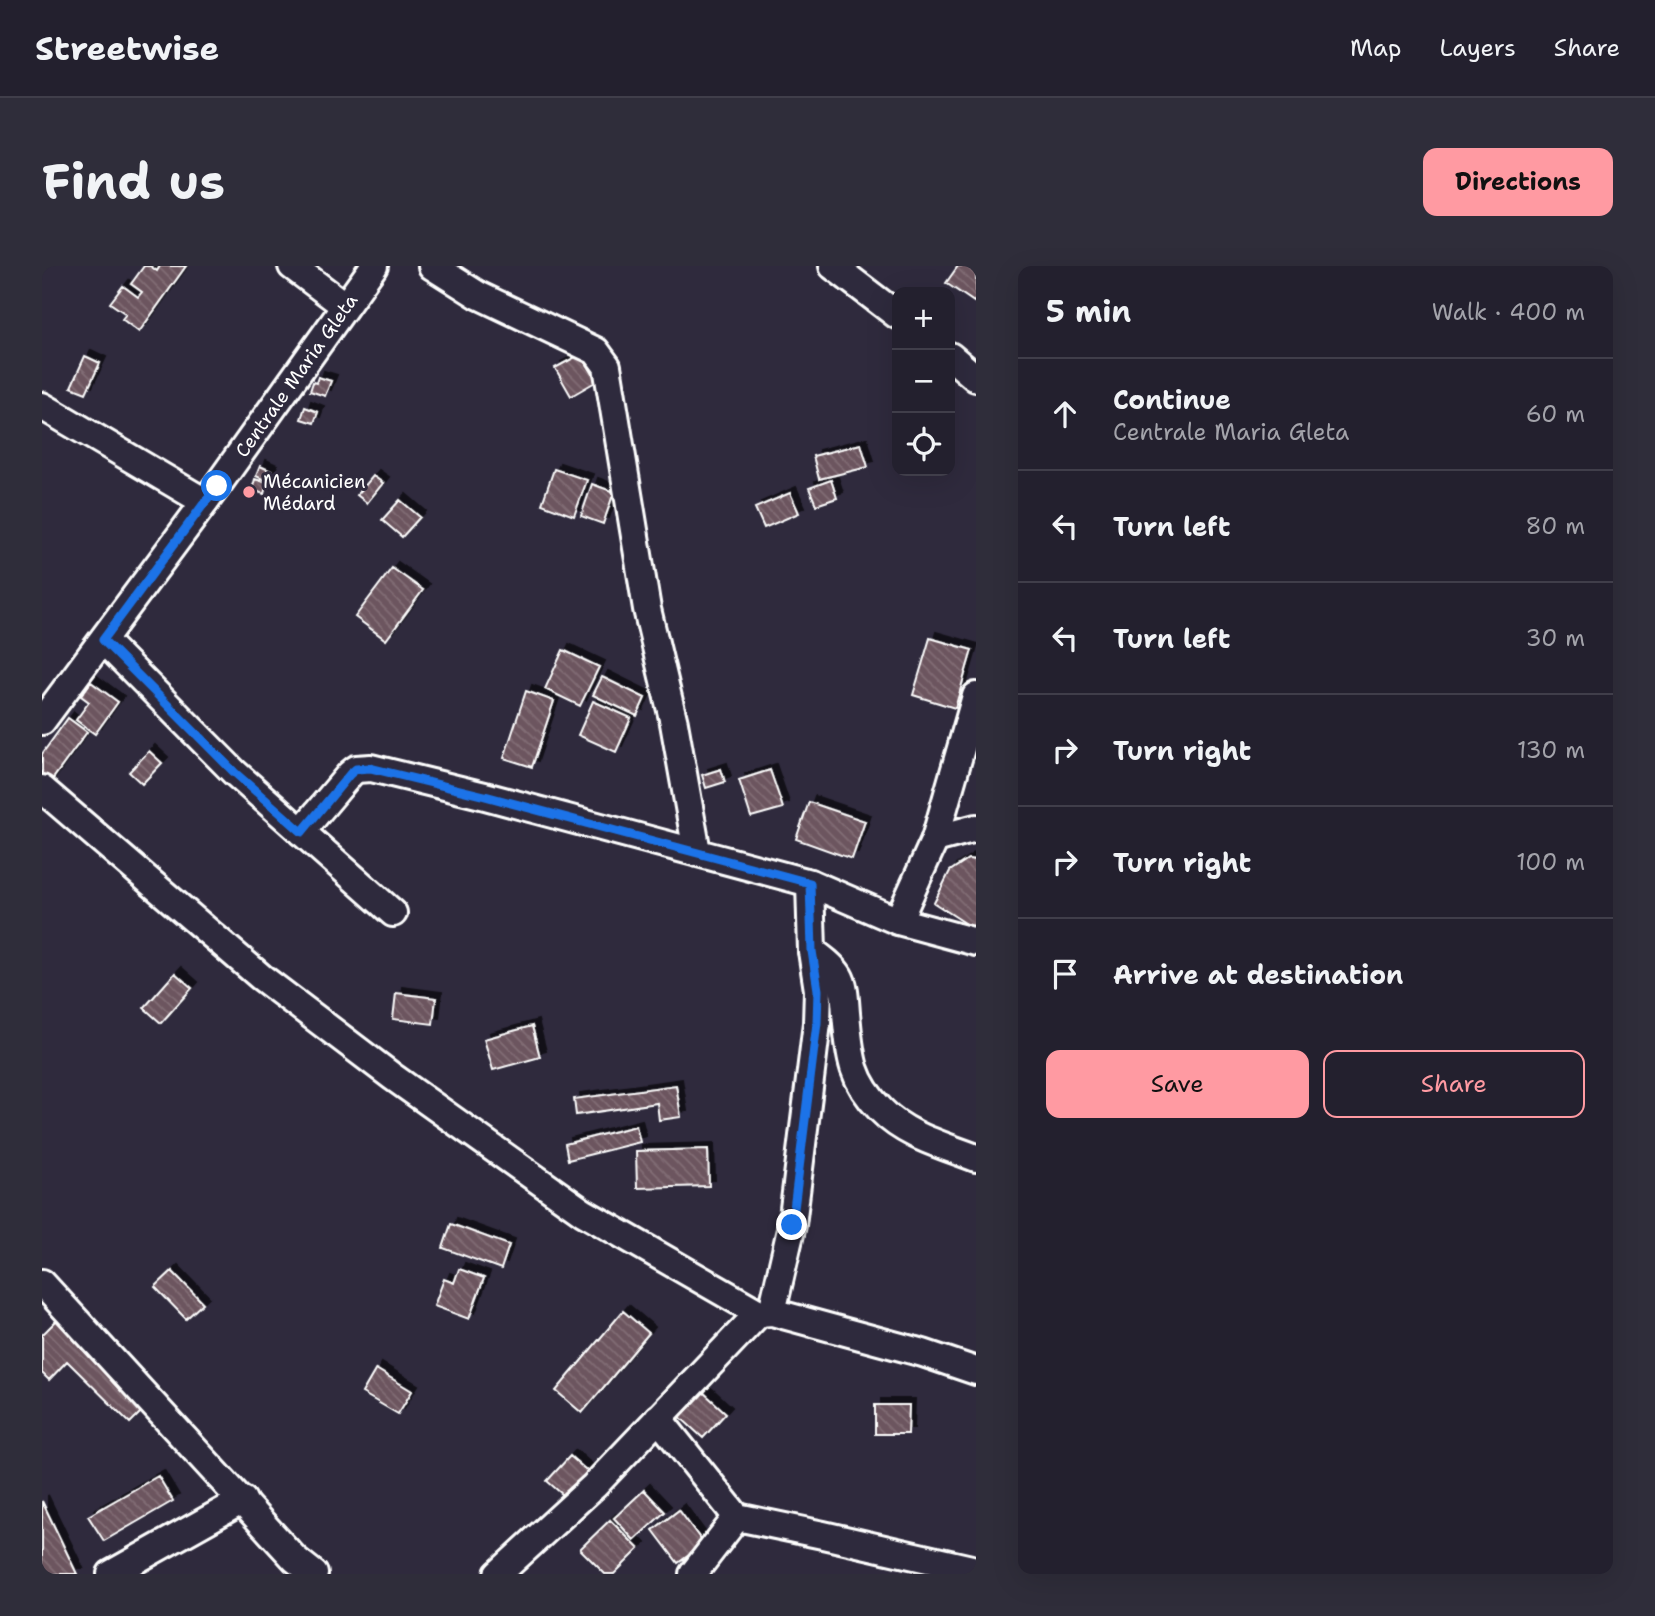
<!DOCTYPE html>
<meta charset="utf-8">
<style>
:root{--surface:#23202e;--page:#2f2d3a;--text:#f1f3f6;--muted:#a3a3aa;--line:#403e4a;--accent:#ff9aa2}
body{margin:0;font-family:"Shantell Sans",sans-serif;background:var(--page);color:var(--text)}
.controls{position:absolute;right:21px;top:21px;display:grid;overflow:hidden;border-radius:14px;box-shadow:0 7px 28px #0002}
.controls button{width:63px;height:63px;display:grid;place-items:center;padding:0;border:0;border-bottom:2px solid var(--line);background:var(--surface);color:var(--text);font:35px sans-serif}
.stop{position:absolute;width:21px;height:21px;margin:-16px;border:5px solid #1a73e8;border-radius:50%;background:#fff}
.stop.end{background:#1a73e8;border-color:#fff;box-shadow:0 2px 7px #0008}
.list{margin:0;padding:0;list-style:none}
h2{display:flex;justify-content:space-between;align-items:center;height:91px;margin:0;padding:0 28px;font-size:30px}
h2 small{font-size:23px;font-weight:400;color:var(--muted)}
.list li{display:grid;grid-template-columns:46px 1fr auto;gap:21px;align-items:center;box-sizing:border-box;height:112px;padding:0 28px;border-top:2px solid var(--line)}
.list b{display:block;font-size:26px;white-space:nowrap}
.list p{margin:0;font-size:23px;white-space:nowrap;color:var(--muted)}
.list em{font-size:23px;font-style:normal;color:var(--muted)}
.actions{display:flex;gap:14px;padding:21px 28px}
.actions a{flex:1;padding:16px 0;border:2px solid var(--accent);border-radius:14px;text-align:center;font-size:24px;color:var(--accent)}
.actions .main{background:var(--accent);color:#111}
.icon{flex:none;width:38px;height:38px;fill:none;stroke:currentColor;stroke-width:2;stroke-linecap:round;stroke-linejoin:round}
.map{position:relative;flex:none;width:934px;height:1308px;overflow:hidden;border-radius:14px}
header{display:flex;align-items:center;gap:42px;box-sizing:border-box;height:98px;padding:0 35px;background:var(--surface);border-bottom:2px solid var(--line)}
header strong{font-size:33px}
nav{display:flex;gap:38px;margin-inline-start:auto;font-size:24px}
.intro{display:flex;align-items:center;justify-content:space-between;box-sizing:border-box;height:168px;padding:0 42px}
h1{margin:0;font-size:49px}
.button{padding:18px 32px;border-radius:14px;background:var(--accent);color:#111;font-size:24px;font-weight:700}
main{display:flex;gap:42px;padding:0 42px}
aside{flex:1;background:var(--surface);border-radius:14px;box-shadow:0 7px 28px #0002}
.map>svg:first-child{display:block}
.building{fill:url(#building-back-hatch);stroke:#fff;stroke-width:2;filter:url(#shadow)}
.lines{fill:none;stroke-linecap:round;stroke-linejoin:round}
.minor-casing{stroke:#fff;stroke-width:32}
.minor{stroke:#2f2a3d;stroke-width:26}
.route{stroke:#1a73e8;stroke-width:9}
.poi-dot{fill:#ff9aa2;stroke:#2f2a3d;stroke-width:2.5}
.labels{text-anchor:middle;stroke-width:6;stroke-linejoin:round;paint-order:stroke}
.street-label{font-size:19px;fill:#fff;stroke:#2f2a3d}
.poi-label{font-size:19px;fill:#fff;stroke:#2f2a3d;text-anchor:start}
</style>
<header>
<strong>Streetwise</strong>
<nav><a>Map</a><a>Layers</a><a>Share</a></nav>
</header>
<div class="intro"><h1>Find us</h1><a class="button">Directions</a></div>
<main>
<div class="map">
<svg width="934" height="1308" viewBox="0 0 934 1308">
<defs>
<pattern id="building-back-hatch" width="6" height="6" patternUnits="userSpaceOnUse" patternTransform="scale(1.75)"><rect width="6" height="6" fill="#6c555e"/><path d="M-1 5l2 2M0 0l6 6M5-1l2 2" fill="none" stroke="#826e76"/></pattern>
<filter id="shadow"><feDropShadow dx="6" dy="-6" stdDeviation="0" flood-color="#0009"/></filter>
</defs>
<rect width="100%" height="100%" fill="#2f2a3d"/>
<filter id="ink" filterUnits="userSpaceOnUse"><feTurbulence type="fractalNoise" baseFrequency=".0143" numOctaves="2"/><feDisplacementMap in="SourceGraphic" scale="14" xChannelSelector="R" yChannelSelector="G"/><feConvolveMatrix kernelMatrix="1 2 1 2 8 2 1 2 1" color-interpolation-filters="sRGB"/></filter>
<g filter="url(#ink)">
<path class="building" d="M102,0h6l7,5 3,-5h26l-47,66 -17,-13 4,-5 -16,-11 13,-17 15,11 4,-5 -11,-8z
M916,0h18v33l-2,3 -28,-19z
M539,88l16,27 -26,15 -16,-28z
M43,90l15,7 -14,30 -15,-6z
M276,111l13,4 -6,15 -15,-5 3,-9 3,1z
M263,141l13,5 -4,11 -13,-4z
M819,178l7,23 -49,12 -6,-23z
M218,200l11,5 -4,10 -11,-5z
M512,203l33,11 -13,36 -32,-12z
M331,210l10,7 -16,20 -10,-8z
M213,213l12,4 -3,11 -12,-4z
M789,214l6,18 -21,7 -7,-17z
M550,218l22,8 -11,32 -22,-8z
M748,227l9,20 -35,15 -9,-20z
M358,234l20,17 -18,20 -20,-17z
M350,302l31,22 -37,50 -31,-23z
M888,372l42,12 -17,58 -42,-13z
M521,384l36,17 -19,39 -35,-17z
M560,411l43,21 -8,18 -44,-21z
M49,416l27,20 -23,32 -19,-14 13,-18 -8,-6z
M484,425l28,10 -22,66 -28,-9z
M551,435l38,17 -15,34 -38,-17z
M26,452l19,14 -38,52 -7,-5v-25z
M107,485l13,12 -20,21 -13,-12z
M679,503l4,13 -19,6 -4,-13z
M728,504l13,38 -32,9 -12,-37z
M767,536l56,19 -13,38 -56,-20z
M926,593l8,1v70l-42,-27 16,-32z
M133,707l17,15 -31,35 -17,-15z
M354,727l40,5 -3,26 -40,-5z
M490,760l8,31 -47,13 -9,-31z
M634,819l5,32 -22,3 -2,-17 -81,12 -2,-16z
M594,860l4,16 -72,18 -3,-16z
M666,883l1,37 -72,2 -1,-37z
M409,958l58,21 -8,24 -58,-21z
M417,1003l25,9 -15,41 -35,-13 10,-27 10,4z
M130,1005l31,32 -17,16 -31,-32z
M25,1044l89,87 -26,26 -63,-62 -18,19 -7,-7v-38z
M581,1045l26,22 -67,80 -26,-22z
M334,1103l36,22 -14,23 -36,-21z
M661,1126l23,21 -23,25 -23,-21z
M833,1139h34l-1,29h-33z
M528,1190l23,20 -23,25 -23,-20z
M116,1210l15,25 -69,40 -16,-25z
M602,1224l21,22 -31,28 -20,-22z
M0,1235l35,73h-35z
M637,1244l25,34 -26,19 -25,-33z
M568,1254l29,29 -25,25h-9l-25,-25z"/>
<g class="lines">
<defs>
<g id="minor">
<path d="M250,0l53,40"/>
<path d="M390,0l46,29 118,56 11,15 40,243 27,114 23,129"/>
<path d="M791,0l64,49"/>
<path d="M908,90l26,22"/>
<path d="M0,140l163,96"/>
<path d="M61,374l131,132 159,141"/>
<path id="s1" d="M0,455l175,-235 157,-220"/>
<path d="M0,523l219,188 132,100 190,135 176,101 13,-1 151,41 53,18"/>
<path d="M259,566l49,-58 6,-5 15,-1 114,28 325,87 88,38 78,21"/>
<path d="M893,573l41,-11"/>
<path d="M856,655l37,-82 41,-143"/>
<path d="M770,685c10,7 21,15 27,25 6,10 6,26 7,37 4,41 4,66 35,97 25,26 62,35 95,48"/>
<path d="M0,1017l253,276 19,15"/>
<path d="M730,1046l20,-87 25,-202 1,-33 -6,-39 -2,-68"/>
<path d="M616,1152l79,99 86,18 153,35"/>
<path d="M69,1308l132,-74"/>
<path d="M456,1308l96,-88 165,-173"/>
<path d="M651,1308l44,-57"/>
</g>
</defs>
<use href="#minor" class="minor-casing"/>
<use href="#minor" class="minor"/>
</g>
</g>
<g class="lines" filter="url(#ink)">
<path class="route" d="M175,220l-114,154 131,132 68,60 48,-58 6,-5 14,-1 115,28 325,87 2,68 6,39 -1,33 -25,202"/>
</g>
<circle class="poi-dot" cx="207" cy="226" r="7"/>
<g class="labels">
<g class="street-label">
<text dy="7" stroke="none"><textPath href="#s1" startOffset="429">Centrale Maria Gleta</textPath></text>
</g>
<g class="poi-label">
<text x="221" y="222">Mécanicien<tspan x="221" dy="22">Médard</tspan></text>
</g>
</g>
</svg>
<div class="controls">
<button>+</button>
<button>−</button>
<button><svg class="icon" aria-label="locate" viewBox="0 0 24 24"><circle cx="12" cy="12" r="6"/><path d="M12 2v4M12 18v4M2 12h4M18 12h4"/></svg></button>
</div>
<div class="stop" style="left:175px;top:220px"></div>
<div class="stop end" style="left:750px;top:959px"></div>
</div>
<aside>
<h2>5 min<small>Walk · 400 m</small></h2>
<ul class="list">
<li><svg class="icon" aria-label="ahead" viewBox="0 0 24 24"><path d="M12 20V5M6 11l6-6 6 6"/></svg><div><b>Continue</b><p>Centrale Maria Gleta</p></div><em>60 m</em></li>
<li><svg class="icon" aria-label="left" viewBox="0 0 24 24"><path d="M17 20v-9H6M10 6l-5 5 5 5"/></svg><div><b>Turn left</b></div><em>80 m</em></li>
<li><svg class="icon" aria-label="left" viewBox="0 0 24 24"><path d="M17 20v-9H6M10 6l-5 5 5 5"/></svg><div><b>Turn left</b></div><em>30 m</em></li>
<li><svg class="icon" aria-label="right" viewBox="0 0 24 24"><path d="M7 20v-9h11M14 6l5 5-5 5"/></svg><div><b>Turn right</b></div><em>130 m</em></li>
<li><svg class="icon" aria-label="right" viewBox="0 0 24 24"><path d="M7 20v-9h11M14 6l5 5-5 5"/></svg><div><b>Turn right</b></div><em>100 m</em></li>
<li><svg class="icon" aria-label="arrive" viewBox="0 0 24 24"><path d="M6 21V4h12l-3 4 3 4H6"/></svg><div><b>Arrive at destination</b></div></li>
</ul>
<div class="actions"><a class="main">Save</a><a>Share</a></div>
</aside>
</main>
